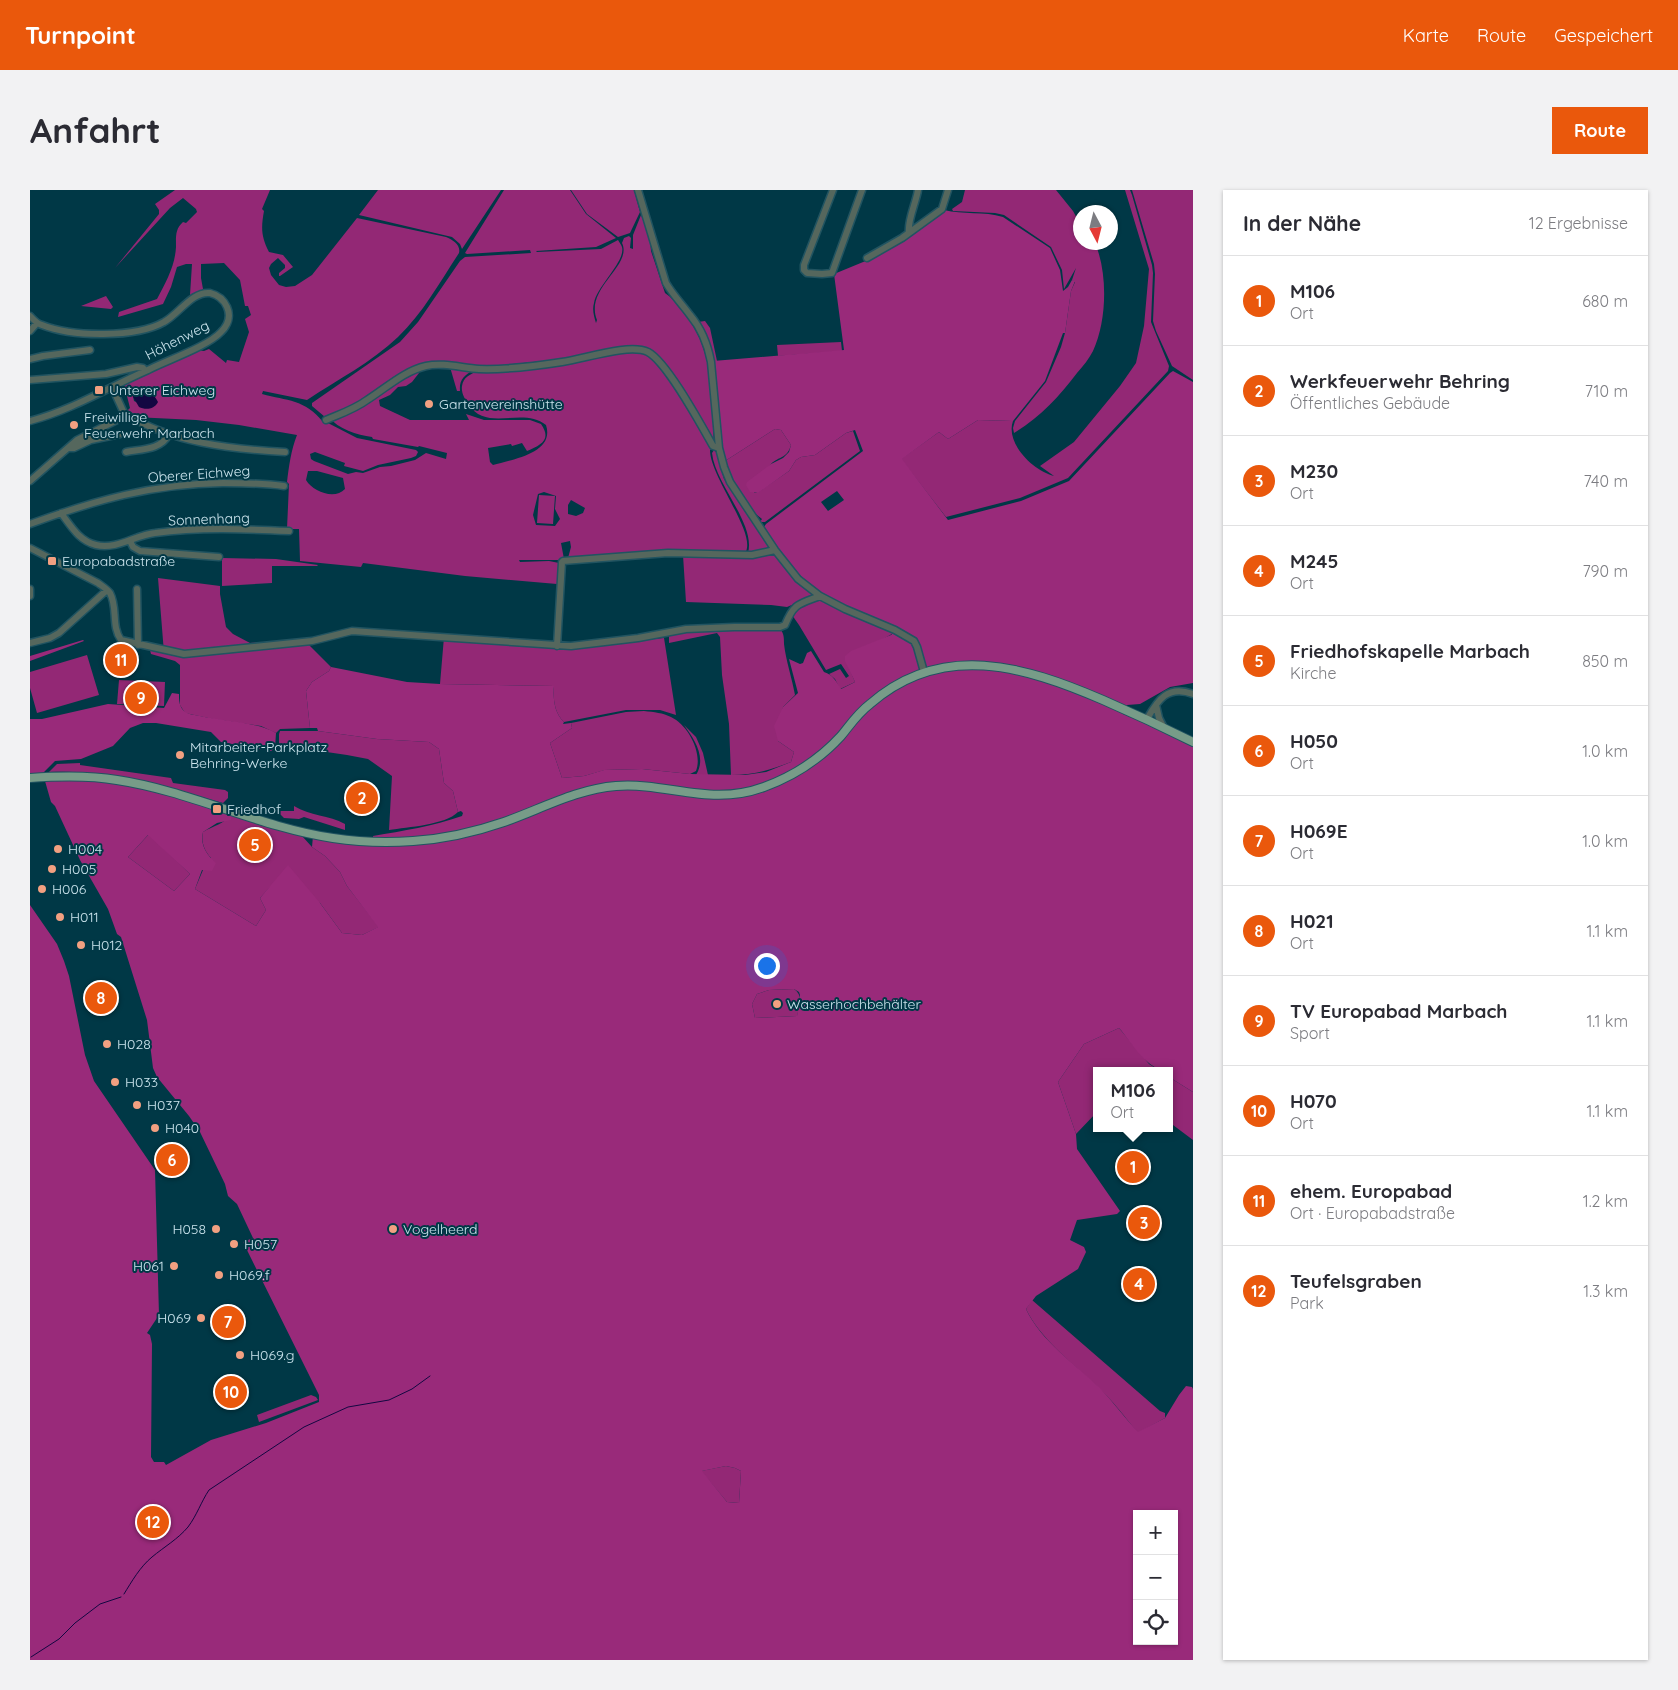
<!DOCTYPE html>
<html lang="de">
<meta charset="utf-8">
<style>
:root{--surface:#fff;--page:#f2f2f3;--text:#2b2b33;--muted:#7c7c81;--line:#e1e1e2;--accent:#ea580c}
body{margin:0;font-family:Quicksand,sans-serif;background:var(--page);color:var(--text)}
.controls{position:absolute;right:15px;bottom:15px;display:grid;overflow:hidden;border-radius:0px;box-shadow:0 1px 4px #0004}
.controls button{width:45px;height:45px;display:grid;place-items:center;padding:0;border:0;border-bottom:1px solid var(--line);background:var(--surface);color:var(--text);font:25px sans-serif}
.compass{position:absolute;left:1043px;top:15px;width:45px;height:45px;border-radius:50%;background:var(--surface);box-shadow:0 1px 4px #0004;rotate:173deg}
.you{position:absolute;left:736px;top:775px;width:18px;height:18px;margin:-12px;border:4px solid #fff;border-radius:50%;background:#1a73e8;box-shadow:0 0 0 8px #1a73e833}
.badge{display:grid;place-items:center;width:32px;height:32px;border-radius:50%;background:var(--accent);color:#fff;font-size:16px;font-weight:700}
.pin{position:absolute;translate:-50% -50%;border:2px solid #fff;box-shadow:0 1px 5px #0006}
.popup{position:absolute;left:1063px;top:877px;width:80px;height:65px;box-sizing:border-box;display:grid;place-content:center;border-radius:0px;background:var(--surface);filter:drop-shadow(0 1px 4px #0005);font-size:16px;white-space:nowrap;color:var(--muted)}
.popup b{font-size:19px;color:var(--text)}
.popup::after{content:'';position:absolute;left:50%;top:100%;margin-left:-10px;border:10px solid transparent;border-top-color:var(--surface)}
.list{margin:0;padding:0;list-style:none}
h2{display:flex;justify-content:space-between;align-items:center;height:65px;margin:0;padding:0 20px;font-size:21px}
h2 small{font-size:16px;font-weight:400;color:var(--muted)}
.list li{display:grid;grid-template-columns:32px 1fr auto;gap:15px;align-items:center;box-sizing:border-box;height:90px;padding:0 20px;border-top:1px solid var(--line)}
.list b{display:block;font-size:19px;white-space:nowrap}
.list p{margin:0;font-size:16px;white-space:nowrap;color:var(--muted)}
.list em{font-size:16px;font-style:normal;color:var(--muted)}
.icon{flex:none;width:28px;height:28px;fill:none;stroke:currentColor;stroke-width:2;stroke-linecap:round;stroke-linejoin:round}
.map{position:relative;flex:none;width:1163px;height:1470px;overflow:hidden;border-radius:0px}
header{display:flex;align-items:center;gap:30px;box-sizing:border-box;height:70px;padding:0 25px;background:var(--accent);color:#fff}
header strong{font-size:24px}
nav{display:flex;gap:28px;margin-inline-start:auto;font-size:18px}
.intro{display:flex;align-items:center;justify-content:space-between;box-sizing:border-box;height:120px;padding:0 30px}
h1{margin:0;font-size:35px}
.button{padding:12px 22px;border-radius:0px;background:var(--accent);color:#fff;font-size:18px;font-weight:700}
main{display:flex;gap:30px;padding:0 30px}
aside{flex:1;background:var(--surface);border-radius:0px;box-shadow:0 1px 4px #0004}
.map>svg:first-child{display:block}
.green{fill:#932875;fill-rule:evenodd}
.forest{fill:#992a7a;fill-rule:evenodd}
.water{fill:#130742}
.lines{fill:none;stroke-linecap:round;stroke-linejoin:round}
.stream{stroke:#130742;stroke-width:1}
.minor-casing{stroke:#215461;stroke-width:9}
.major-casing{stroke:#215461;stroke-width:10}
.minor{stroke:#55675d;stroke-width:6}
.major{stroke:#779c88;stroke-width:8}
.poi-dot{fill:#f2a081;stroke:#003846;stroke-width:2}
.labels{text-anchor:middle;stroke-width:4;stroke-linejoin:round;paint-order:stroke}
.street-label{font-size:14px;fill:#cce5ee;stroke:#003846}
.poi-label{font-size:14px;fill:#cce5ee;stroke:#003846;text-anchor:start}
</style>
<header>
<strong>Turnpoint</strong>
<nav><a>Karte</a><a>Route</a><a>Gespeichert</a></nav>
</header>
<div class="intro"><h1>Anfahrt</h1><a class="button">Route</a></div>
<main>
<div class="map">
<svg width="1163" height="1470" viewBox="0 0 1163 1470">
<rect width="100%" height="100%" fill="#003846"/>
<path class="green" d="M145,0h95l-8,19 2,2c-3,17 -3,25 5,41l14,3 10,12 -13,9h-1v-3l6,-5v-3l-7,-7 -7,6 -2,4 2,7 8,10 7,2 9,-1 17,-11 45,-57 89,19c7,3 15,8 13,16 -19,29 -36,60 -61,84 -26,25 -61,43 -91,63l-44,-9 -1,3c25,7 43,5 61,28h3l31,16 59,12 2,2 -2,4 -5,2 -33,7 -15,6 -19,-5 1,-3 -30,-11 -5,2 1,5 3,2 34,13 8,-2 7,1 17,-6 11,-1 24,-6 11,-7 20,6 1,-6 -28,-7 -1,1 -45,-8 -1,-2c-15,-2 -34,-8 -43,-20h-4l-13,-11v-3l88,-61 18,-20 42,-61 5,-4 66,-4 -1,-3 -63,4 -2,-1 39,-63h66l16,24 30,24 -20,9 -60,4 1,1 64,-3 17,-9c1,2 3,4 4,7 4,14 -25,39 -28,56 -2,7 0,13 2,20l1,-3c-13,-32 36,-54 25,-77l2,-5 5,-2 2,2 -1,10 3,1v-14l8,-20 9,22 1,14 14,42c6,4 11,10 16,16 34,40 30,84 33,134l-1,5 -3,2c0,27 48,85 35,103l-177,5 3,-11 -1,-6 -9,2 3,16 -3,1h-42l1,2 29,-1 10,2 1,4 -3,17 -92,-8 -102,-13 -2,4 -61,-6 -1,-32h-12l2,-45 -2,-2c2,-16 4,-32 10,-47l-58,-10 -43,-5 -62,-3 -6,-7 2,-2 -6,-24 72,-34 8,1 5,-2 17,14 1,-3 12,2 10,-30 -4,-13 6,-4 -3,-9h-3l-5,-26 -16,-17 -23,1v14l2,11 -4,4 -9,2 2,-31h-6l-9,3 -6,20 -8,17 -45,13 1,-5 38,-13c9,-17 18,-33 19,-52 0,-10 -1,-18 7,-25l3,1 11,-11 -1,-3 -13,-11 -13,10 -55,60 44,-54v-4l-4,-6zM542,168l-94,13c-7,3 -15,6 -16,15 -1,7 3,13 6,18 19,29 54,2 78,21 9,28 -33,34 -53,40l-3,-3 -2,-14 23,-4 1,2 10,-3 5,8c14,-6 25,-11 14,-27l-11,-4h-46l-18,-6 3,6h-59l-30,-14 -1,-6 11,-5 8,-8 8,-1 6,-4 7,-9 -3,-6h69zM102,202l19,1 -4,14 -13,-6zM278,281h9l26,7 2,11c-10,11 -32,3 -39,-9zM514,302l12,4 -1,13 5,10 -5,7 -19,-1 -3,-10 5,-21zM541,310l14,8 -2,5 -7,3 -8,-2v-9z
M348,0h123l-39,59 -2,-5 -8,-7 -93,-22z
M541,0h63l6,22 -10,21 -12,4 -31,-23z
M935,0h91l17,21 6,11 1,20 15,1c13,30 12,78 -2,108 -4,8 -10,15 -16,22 -18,24 -37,44 -63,60l-1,-5 2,-7 31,-39 15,-35 4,-14 6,-42 4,-9 -3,-2 4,-12 -12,21 -2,-19 -11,-23 -47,-32 -9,-2 -42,-2 -1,-2 10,-7z
M1095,0h5l2,5 20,70 1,8 -2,49 18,44 -1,5 -100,107 -48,20 -74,19 -45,-58 38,-27 9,7 30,-19 35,1c-8,22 20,50 41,55l-14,-10 34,-24 46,-56 16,-23 8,-37 5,-57z
M1102,0h61v190l-21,-14 -16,-35 -3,-10 2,-47 -1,-10z
M76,106l7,11 -2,2 -30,-3z
M675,131l5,7 7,33h-4l-15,-39z
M811,152l1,9 -64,5 -1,-11z
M420,177l24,3c-10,5 -15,10 -14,21h-3z
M745,239l6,1 10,15c-4,14 -12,11 -20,19 -7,8 -12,21 -17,29h3l32,-22 7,-11 5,-3 14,-2 31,-22 7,-2 7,20 -95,71h-5l2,-3c-18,-13 -29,-38 -37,-58z
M684,260l2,2 8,27 47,70 -23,4c8,-29 -33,-69 -36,-100z
M509,305l16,1 -2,28 -16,-1z
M744,362l10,15 29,29 -26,11 -16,-2 -85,-3 -3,-47z
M192,368l54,1 42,6 -1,1h-45v17l-50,3z
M128,388l62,8v8l6,33 7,7 17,9 30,-2 1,2h26l24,24 -2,4 -17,11 -6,9 4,37 -30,1 -4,4 -15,-7 -48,-7 -28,-6 -5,-8v-40l-5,-4 -24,-7 -1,-4 14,3z
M785,410l9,1 19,11 51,20c-14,12 -36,13 -49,26l10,24 -15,7 -5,-10 -6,-5 11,-5 6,9 3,-2 -8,-12 -15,6 -27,-45 -7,-10 4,-7z
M750,439c4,4 4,9 4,15 2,17 8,34 11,51l-12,12 -5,34 16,11 -3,10c-20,8 -38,13 -60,13l-2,-51 -7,-49 -2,-38 -3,-4 -48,10v-8l18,-4z
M414,447l113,11 107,-10 12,77 -16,-5h-34l-62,12c-10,-9 -11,-24 -10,-36l-114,-2z
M57,465l12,40 -62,18 -7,-25v-16z
M89,490l46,2 -1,24 -47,-2z
M614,521c10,1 19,2 27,6 17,8 32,36 25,54l-6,3 -48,-5 -37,1 -21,6 -22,2 -12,-35 22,-15 -1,-5 55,-11z
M654,535l12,12 7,16 5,22h-12c11,-18 -2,-36 -12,-50z
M250,541h38l59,8 52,3 10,7 5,34 9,8 5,21c-13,13 -50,15 -69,18l3,-54 -24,-17 -21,-4 -68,-10v-11z
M50,573v2l91,13 2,5 52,7 3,2v6l-5,5c-57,-17 -114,-34 -174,-31l8,-8z
M264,616c16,10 35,9 51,18v6l-41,-13 -5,2 -15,-1 -7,-7h17z
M202,624l70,22 10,11 13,9 15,16 7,14 32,41 -17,8 -20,-2 -22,-30 -50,-16 -10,11 6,12 -10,16 -61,-37 8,-19 8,-12c-7,-8 -10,-16 -8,-26 10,-6 23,-9 29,-18z
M119,644l41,40 -16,17 -46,-34z
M764,799c10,7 5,17 3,27l-42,2 -3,-14 5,-10 12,-4z
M1089,838l30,36 11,7h-63v41l-21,22 -18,-52 26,-38z
M1139,887l24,15v48l-24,-18z
M1002,1110l128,111 5,2v5l-27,15c-13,-16 -26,-33 -41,-47 -23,-21 -58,-49 -71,-77z
M281,1205l5,2 2,3 -59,22 -2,-7z
M696,1276l9,2 6,3 -2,32 -12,-1 -26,-31z"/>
<path class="forest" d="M914,20c19,5 40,1 59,7l47,31 10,22 3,21 5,-4 4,-7 3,1 -4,10 -6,42h-2l-18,48 -32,40 -35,-1 -30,19 -9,-7 -37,27 46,61 73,-19 48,-20 101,-108 3,-2 20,11v301l-23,4 -30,17 -13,1 -4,9 25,10 45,23v345l-24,-15v-6c-22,0 -36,-27 -50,-43l-35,16 -26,38 18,52 1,15 43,62 -3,3 -40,6 -7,20 14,7 2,5 -8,17 -42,27 -10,13c14,31 50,56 74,79 13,14 25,30 38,44l27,-14 14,-23 7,-9 6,1 1,2v271h-1163v-755l27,39 7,17 5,15 16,79 9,26 61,89 4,145 -12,18 3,2 2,9 -1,113 3,5h10l2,3 45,-25 55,-17 53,-21v-7l-76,-153 10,-4 -16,-34 -9,-8 -3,-12 -25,-52 -11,-16 -32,-39 -4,-9 -6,-48 -26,-83 -4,-3 -9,-25 -28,-49 -25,-54 -4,-4 -6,-21 57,-2 56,12 74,23 -1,6 -14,3 -14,9c-3,13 3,22 13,31l-4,8 -10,-1 -7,19 61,37 10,-16 -6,-12 28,-33 32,38 22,30 20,2 16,-8 -31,-41 -7,-14 -15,-16 -13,-9 1,-11 61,7 -1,-7c30,-5 60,-10 89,-20l1,-3 -2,-2 -3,1 -5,-21 -9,-8 -5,-34 -10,-7 -52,-3 -59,-8 -1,-3h-7l-4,-37 6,-9 17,-11 2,-4 76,15 33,2 114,2c-1,12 0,27 10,36l-1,2 8,-1 1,5 -22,15 12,35 22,-2 20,-6 38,-1 48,5 55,1 21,-3 25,-10 3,-10 -16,-11 -4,-15 9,-19 15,-14 -9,-34 11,5 3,-1 4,-10 4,-2 13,21c9,3 12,9 17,17l14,-7 -10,-21v-5l6,-5 40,-16 7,-6c-25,-11 -55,-20 -77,-35 -24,-18 -41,-42 -57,-67l2,-3 97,-73 -8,-21 -9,3 -31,22 -14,2 -5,3 -7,11 -31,22 -8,-1 -4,-7 1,-3 24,-18 12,-6 6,-6 2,-7 -10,-15 -6,-1 -50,32 -6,-31 -6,-69 131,-11 -10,-76 34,-14zM807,301l7,9 -16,11 -7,-9zM118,645l42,39 -16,17 -46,-34zM764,799l5,3 1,3 -3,21 -42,2 -3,-14 5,-10 12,-4zM696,1276l9,2 6,3 -2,32 -12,-1 -25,-31zM1107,1324h37v127h-37z
M53,450l1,1 -54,20v-5z
M142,503l7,1c0,6 0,13 6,18 3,2 10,3 15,4 21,5 59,6 76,17l-1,15 -4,3 -50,-9 -10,-10 -55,-9h-13l-13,5 -17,18 -32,13 -26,2 -12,12h-13v-54h12l66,-15 56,4z"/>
<path class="water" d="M108,197h5l3,6c7,1 9,3 12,9 -4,8 -13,8 -19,5l-7,-12 2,-6z"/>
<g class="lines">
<path class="stream" d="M94,1404c8,-13 16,-27 28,-37 12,-10 26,-18 36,-30 9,-12 13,-25 21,-37l95,-63 44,-20 41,-7 23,-11 18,-13
M1,1467l28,-18 16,-16 25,-19 21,-7"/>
<defs>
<path id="minor" d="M608,0l28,93c7,12 16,21 24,32 11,13 18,31 21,47l8,86 5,19 6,15 45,68 23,29 22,17 25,13 50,21 19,11 3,6 7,25
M803,0l-29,75v5l3,3 15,1 10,-1 30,-83
M879,43c-2,-12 7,-30 9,-43
M837,68l35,-20 40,-29 6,-19
M0,126c4,4 7,8 12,9 30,12 94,13 122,-3 15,-8 28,-31 46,-29 8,2 14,7 17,14 4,9 1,18 -6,25 -14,15 -54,28 -73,38 -39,17 -76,40 -118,51
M0,141l7,-8
M0,169l13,-3 47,-6
M0,190l76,-6 31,-7 6,1 2,2
M94,223c47,30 107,36 161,39
M296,230c14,-6 29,-11 41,-20 19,-12 37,-29 59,-34 17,-4 36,2 53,3 27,1 57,-3 83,-7 22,-3 67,-19 86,-10 19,10 53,73 65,94l6,2
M39,258h5l17,-8 29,-6
M96,262c16,-3 35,-2 43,-18
M0,291l47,-41 44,-22 3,-5 -12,-26
M31,323c10,13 18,28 35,32 21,5 39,-10 59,-12 44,-6 89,-4 134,-2
M0,334c66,-24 122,-40 193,-41 21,0 40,0 61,3
M100,351l3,6 7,4 79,6
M0,358l68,35c4,3 9,6 12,10 8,15 1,33 11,47l63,14 128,-13 40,-10 219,15 67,-8 48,-9 48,-2h46l5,-2c9,-22 14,-21 35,-29
M0,399v7
M107,399l1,56
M0,453l20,-5 9,-5 48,-43
M527,456l5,-84 1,-1 105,-8 84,2 23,-5
M1126,515l3,13 5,10
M1117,529c11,-20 21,-34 46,-25"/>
<path id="major" d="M0,588c29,-2 58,-3 87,2 73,11 142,47 216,58 26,4 53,5 80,3 31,-2 62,-9 91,-19 37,-13 73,-33 112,-36 52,-4 94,21 148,1 30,-11 55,-27 77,-51 9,-11 17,-23 29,-32 72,-63 154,-38 233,-4 30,13 60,27 90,42"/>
</defs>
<use href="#minor" class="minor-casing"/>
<use href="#major" class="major-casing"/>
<use href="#minor" class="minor"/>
<use href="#major" class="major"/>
</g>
<g class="poi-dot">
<rect x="64" y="195" width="10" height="10" rx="2.5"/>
<circle cx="399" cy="214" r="5"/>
<circle cx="44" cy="235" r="5"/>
<rect x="17" y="366" width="10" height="10" rx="2.5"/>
<circle cx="150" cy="565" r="5"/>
<rect x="182" y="614" width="10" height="10" rx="2.5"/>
<circle cx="28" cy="659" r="5"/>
<circle cx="22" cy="679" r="5"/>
<circle cx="12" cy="699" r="5"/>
<circle cx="30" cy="727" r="5"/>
<circle cx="51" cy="755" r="5"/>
<circle cx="747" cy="814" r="5"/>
<circle cx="77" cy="854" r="5"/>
<circle cx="85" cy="892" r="5"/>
<circle cx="107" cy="915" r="5"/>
<circle cx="125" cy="938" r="5"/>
<circle cx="186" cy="1039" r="5"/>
<circle cx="363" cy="1039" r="5"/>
<circle cx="204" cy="1054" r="5"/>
<circle cx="144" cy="1076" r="5"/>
<circle cx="189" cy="1085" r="5"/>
<circle cx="171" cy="1128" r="5"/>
<circle cx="210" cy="1165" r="5"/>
</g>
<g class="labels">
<g class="street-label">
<text transform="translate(147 150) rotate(-27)" y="5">Höhenweg</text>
<text transform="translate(169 284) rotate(-4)" y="5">Oberer Eichweg</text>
<text transform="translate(179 329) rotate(-2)" y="5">Sonnenhang</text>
</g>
<g class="poi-label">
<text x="79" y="205">Unterer Eichweg</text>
<text x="409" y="219">Gartenvereinshütte</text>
<text x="54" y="232">Freiwillige<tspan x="54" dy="16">Feuerwehr Marbach</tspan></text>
<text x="32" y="376">Europabadstraße</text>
<text x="160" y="562">Mitarbeiter-Parkplatz<tspan x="160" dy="16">Behring-Werke</tspan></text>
<text x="197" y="624">Friedhof</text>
<text x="38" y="664">H004</text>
<text x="32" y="684">H005</text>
<text x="22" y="704">H006</text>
<text x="40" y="732">H011</text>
<text x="61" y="760">H012</text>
<text x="757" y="819">Wasserhochbehälter</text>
<text x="87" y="859">H028</text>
<text x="95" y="897">H033</text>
<text x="117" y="920">H037</text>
<text x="135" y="943">H040</text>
<text x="176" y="1044" text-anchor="end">H058</text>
<text x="373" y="1044">Vogelheerd</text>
<text x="214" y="1059">H057</text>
<text x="134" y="1081" text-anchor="end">H061</text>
<text x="199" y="1090">H069.f</text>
<text x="161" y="1133" text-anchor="end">H069</text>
<text x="220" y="1170">H069.g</text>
</g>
</g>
</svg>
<div class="controls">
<button>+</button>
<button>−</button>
<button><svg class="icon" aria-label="locate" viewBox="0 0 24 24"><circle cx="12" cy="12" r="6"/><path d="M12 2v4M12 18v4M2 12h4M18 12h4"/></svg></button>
</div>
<svg class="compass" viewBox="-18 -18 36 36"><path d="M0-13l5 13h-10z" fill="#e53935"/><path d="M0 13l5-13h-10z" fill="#7c7c81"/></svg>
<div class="you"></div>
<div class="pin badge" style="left:1103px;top:977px">1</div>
<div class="popup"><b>M106</b>Ort</div>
<div class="pin badge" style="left:332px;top:608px">2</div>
<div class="pin badge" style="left:1114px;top:1033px">3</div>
<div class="pin badge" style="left:1109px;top:1094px">4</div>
<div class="pin badge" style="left:225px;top:655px">5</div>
<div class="pin badge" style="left:142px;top:970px">6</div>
<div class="pin badge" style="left:198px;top:1132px">7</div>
<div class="pin badge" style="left:71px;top:808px">8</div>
<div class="pin badge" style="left:111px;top:508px">9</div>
<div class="pin badge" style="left:201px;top:1202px">10</div>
<div class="pin badge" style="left:91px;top:470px">11</div>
<div class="pin badge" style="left:123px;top:1332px">12</div>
</div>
<aside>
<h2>In der Nähe<small>12 Ergebnisse</small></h2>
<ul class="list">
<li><span class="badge">1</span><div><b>M106</b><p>Ort</p></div><em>680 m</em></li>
<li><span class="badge">2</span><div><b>Werkfeuerwehr Behring</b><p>Öffentliches Gebäude</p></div><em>710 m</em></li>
<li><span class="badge">3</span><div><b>M230</b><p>Ort</p></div><em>740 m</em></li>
<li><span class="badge">4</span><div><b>M245</b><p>Ort</p></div><em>790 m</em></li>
<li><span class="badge">5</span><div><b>Friedhofskapelle Marbach</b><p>Kirche</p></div><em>850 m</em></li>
<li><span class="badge">6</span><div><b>H050</b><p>Ort</p></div><em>1.0 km</em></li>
<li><span class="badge">7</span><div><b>H069E</b><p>Ort</p></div><em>1.0 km</em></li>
<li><span class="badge">8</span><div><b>H021</b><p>Ort</p></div><em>1.1 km</em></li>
<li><span class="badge">9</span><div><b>TV Europabad Marbach</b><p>Sport</p></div><em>1.1 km</em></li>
<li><span class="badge">10</span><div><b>H070</b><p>Ort</p></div><em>1.1 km</em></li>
<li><span class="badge">11</span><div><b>ehem. Europabad</b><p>Ort · Europabadstraße</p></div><em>1.2 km</em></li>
<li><span class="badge">12</span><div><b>Teufelsgraben</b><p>Park</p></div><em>1.3 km</em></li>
</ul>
</aside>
</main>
